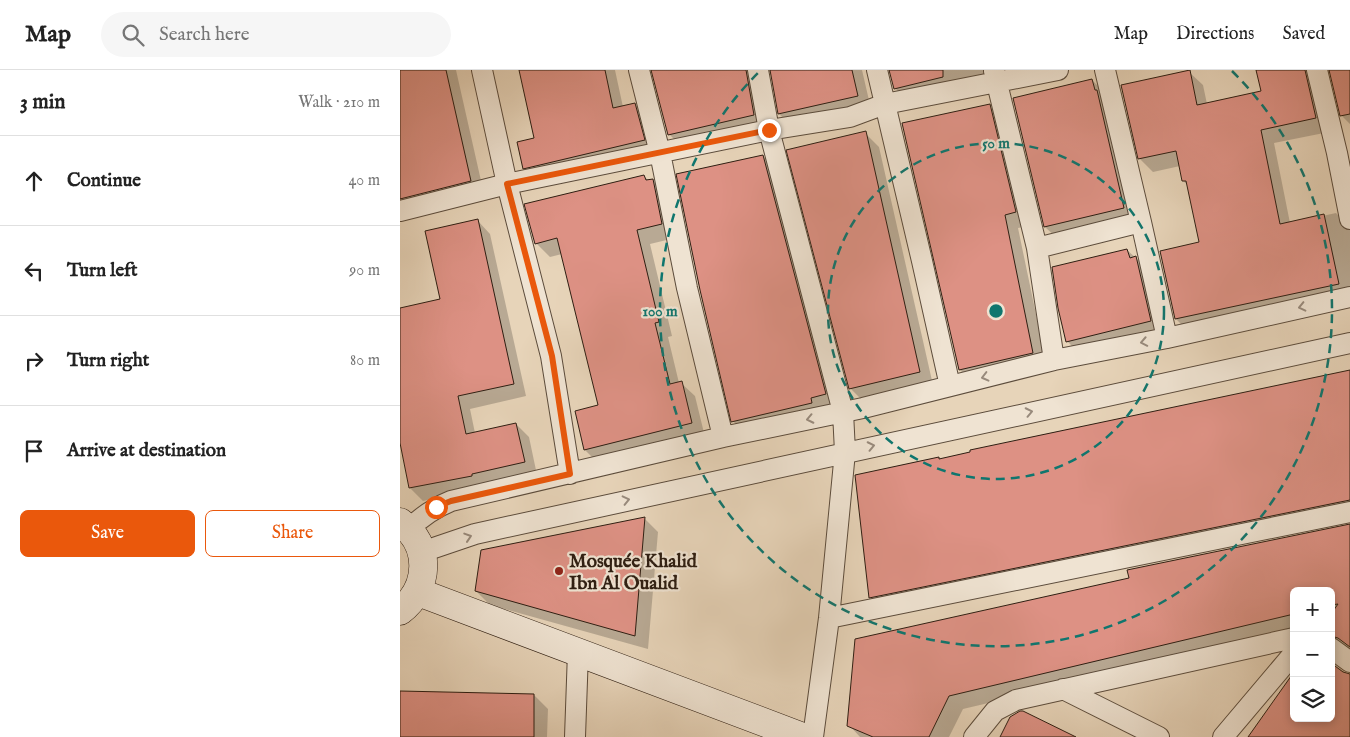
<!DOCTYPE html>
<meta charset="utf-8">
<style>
:root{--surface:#fff;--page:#f6f6f6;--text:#222;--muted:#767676;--line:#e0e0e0;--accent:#ea580c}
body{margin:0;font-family:"IM FELL English",serif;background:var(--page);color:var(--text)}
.controls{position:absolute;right:15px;bottom:15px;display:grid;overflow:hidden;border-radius:8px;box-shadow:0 2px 8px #0003}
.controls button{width:45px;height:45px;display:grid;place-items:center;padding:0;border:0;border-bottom:1px solid var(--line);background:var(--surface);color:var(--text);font:25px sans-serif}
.stop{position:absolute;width:15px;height:15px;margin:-11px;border:4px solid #ea580c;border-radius:50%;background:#fff}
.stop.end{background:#ea580c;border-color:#fff;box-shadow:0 1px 5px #0008}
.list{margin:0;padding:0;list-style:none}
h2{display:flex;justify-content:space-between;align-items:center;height:65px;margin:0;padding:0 20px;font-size:21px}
h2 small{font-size:16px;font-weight:400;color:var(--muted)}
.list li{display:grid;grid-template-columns:32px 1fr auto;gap:15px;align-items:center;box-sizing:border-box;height:90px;padding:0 20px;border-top:1px solid var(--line)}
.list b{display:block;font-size:19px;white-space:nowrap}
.list em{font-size:16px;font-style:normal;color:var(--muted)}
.actions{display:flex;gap:10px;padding:15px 20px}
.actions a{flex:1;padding:11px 0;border:1px solid var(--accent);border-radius:8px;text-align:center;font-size:18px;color:var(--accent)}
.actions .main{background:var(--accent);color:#fff}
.icon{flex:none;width:28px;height:28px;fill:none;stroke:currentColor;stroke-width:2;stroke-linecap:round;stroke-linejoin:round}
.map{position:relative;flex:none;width:950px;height:667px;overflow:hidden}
header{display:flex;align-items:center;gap:30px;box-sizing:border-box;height:70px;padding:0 25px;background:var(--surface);border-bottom:1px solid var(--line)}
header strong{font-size:24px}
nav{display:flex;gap:28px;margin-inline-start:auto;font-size:18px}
.search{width:350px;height:45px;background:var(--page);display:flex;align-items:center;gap:12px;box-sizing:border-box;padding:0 18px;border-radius:28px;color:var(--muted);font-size:19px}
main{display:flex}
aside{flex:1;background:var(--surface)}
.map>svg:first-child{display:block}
.shadow{fill:#0003}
.building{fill:#dd9184;stroke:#2e1e12}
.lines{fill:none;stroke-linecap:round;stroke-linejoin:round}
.street-casing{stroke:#5c4c3c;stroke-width:22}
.secondary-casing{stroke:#2e1e12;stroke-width:29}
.street{stroke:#efe3d2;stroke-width:20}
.secondary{stroke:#efe3d2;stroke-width:28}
.oneway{stroke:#988a7c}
.route{stroke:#ea580c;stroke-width:6}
.ring{fill:none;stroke:#0f766e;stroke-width:2.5;stroke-dasharray:9 6}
.poi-dot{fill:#8f2418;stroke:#efe3d2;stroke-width:2}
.labels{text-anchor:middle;stroke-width:4.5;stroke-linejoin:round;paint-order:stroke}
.poi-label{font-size:19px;font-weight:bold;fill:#2e1e12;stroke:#efe3d2;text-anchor:start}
.centre{fill:#0f766e;stroke:#efe3d2;stroke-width:2.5}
.ring-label{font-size:15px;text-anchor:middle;font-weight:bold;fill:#0f766e;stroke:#efe3d2;stroke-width:4.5;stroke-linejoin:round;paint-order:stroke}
</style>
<header>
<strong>Map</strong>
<div class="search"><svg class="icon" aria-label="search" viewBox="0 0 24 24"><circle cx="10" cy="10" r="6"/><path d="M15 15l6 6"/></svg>Search here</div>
<nav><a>Map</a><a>Directions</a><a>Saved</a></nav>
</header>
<main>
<aside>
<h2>3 min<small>Walk · 210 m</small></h2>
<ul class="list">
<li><svg class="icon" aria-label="ahead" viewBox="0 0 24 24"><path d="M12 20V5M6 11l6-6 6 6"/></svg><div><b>Continue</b></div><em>40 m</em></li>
<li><svg class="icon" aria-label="left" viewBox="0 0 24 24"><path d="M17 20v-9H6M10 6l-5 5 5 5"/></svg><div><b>Turn left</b></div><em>90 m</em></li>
<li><svg class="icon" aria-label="right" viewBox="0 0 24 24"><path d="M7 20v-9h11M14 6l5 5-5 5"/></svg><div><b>Turn right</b></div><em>80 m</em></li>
<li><svg class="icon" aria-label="arrive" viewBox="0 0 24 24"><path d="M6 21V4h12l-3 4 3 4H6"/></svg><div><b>Arrive at destination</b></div></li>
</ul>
<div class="actions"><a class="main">Save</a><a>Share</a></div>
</aside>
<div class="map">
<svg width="950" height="667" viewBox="0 0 950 667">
<rect width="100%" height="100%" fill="#e7d4b9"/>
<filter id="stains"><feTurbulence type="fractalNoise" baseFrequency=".004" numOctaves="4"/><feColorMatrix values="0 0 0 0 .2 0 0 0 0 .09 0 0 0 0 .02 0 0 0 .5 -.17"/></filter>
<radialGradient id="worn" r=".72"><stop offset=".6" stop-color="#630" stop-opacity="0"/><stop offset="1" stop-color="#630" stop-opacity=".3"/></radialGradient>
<path class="shadow" d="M0,0h56l28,124 -84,24z
M120,0h95l8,37 12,-3 14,14 9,36 -120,28 -14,-14 12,-30z
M253,0h209l9,39 -78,18 -14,-13 -7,-42h-2l-6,3 3,53 -84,20 -14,-14z
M490,0h164l-145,32 -14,-14z
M858,0h92v54l-9,-9 -10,-43h-3l-5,3 6,57 -55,11 16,80 46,-10 14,14v71l-160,35 -14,-14 24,-76 -12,-58 -5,-4 -3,-15 -27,6 -14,-14 50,-86 14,13 4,19 55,-12z
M692,10l14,14 31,127 -78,19 -14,-13z
M589,36l14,13 26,107 -11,2 29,139 -73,17 -14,-14z
M465,63l14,14 54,238 -69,17 -14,-14z
M363,86l14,14 62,238 -93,27 -13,-14z
M244,106l5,5 4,-1 13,14 9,44 -25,6 22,92 -4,1 11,46h2l14,13 10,41 -106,27 -14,-14 -9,-38 23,-6 -37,-152 -12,3 -14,-14z
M78,151l12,13 36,162 -56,13 5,24 41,-9 13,13 8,38 -53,13 -61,13 -13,-13 -8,-42 -2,-2v-135l41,-9z
M727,180l20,18 14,64 -83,20 -11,-11z
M950,301v145l-466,95 -14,-14 69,-139 1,2z
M244,448l14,14 -10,117 -158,-44 -14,-14z
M950,455v126l-17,10v4l17,10v62h-100l44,-63v44h37v-127h-37v40l-331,78 -14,28h-89l-11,-12 281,-147z
M0,623l134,2 14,14 -1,28h-147z"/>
<path class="building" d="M0,0h46l25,111 -71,18z
M119,0h86l8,38 22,-5 10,37 -122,29 -6,-27 17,-4z
M251,0h95l8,45 -86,20z
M370,0h82l6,26 -80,18z
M489,0h54v7l-49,12z
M790,0l7,35 64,-14 -5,-21h49l11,48 -55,12 19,94 44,-10 15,70 -164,35 -15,-68 39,-9 -13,-61h-4l-6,-30 -38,8 -17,-74z
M929,0h21v44l-10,2z
M692,9l3,11h2l27,118 -80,19 -31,-129z
M590,34l26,108 -11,3 28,138 -74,17 -57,-247z
M466,61l54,241 -71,17 -63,-239z
M363,85l63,239 -15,4 1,5 -81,19 -31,-132 -24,-116z
M244,105l2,5 7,-1 9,45 -25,6 22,92 -4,1 15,61 12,-3 10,42 -108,27 -9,-39 23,-6 -41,-167 -22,6 -11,-40z
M78,149l36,165 -56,12 8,38 50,-11 9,39 -53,12v2l-63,12 -9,-45v-135l40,-9 -15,-68z
M727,179l3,9 6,-2 15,65 -85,21 -8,-34 -6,-41z
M950,300v130l-481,98 -14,-123 84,-18v2l31,-7v-2z
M245,447l-10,119 -160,-45 6,-41z
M950,454v123l-12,-9 -7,-2v-22l7,-10 -7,1v-14h-37v23l-345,82 -20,41h-56l-26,-11 8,-87 274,-61 -2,-8z
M931,593l12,9 7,2v63h-102l46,-65v46h37z
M0,621l134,3v43h-134z
M620,641h3l53,26h-76l10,-20z"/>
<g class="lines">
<defs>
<path id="street" d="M82,0l25,114 44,172 19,118
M239,0l21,83 27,135 36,149
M358,0l11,60 74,282 2,40 -16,166 -16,119
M477,0l45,191 28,125
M705,0l36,152 26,116
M917,0l20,83 13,66
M594,1l43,177 17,112
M0,141l107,-27 262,-54 81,-13 35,-13 173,-34
M637,178l104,-26
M9,459c13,-13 25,-21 42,-28l272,-64 140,-29 191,-48 113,-22 183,-41
M22,482l53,-18 875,-191
M429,548l521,-106
M931,578l19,14
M663,619l96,48
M175,667l3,-85
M574,667l21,-26 21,-11 278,-62
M823,667l71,-84"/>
<path id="secondary" d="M0,452c32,23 30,66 0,89
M18,522l385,145"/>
</defs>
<use href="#street" class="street-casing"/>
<use href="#secondary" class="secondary-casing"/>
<use href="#street" class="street"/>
<use href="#secondary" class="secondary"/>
</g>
<defs><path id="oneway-chevron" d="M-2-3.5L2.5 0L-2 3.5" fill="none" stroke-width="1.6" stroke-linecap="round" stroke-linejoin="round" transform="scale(1.25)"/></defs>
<g class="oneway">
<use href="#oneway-chevron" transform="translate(902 237) rotate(167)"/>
<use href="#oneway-chevron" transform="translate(744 272) rotate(169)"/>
<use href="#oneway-chevron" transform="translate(585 307) rotate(166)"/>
<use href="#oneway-chevron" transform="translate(629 342) rotate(-12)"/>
<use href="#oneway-chevron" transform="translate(410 349) rotate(168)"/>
<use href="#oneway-chevron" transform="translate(471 376) rotate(-12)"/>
<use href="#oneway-chevron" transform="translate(226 430) rotate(-13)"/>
<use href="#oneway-chevron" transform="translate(68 467) rotate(-18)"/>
</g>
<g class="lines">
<path class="route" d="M36,437l15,-6 119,-27 -18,-118 -45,-172 262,-54"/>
</g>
<g class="ring">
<circle cx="596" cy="241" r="168"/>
<path d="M832 1A336 336 0 1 1 360 1"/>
</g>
<circle class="poi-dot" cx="159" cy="501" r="5"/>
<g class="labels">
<g class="poi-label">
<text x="169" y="497">Mosquée Khalid<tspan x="169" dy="22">Ibn Al Oualid</tspan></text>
</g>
</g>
<circle cx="596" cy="241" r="8" class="centre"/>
<g class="ring-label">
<text x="596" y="78">50 m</text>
<text x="260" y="246">100 m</text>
</g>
<rect width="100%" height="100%" filter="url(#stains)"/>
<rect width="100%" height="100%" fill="url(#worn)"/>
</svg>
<div class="controls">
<button>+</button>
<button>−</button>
<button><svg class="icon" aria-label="layers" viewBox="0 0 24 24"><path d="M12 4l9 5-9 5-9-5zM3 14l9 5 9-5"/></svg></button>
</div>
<div class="stop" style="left:36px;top:437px"></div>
<div class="stop end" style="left:369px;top:60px"></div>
</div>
</main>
